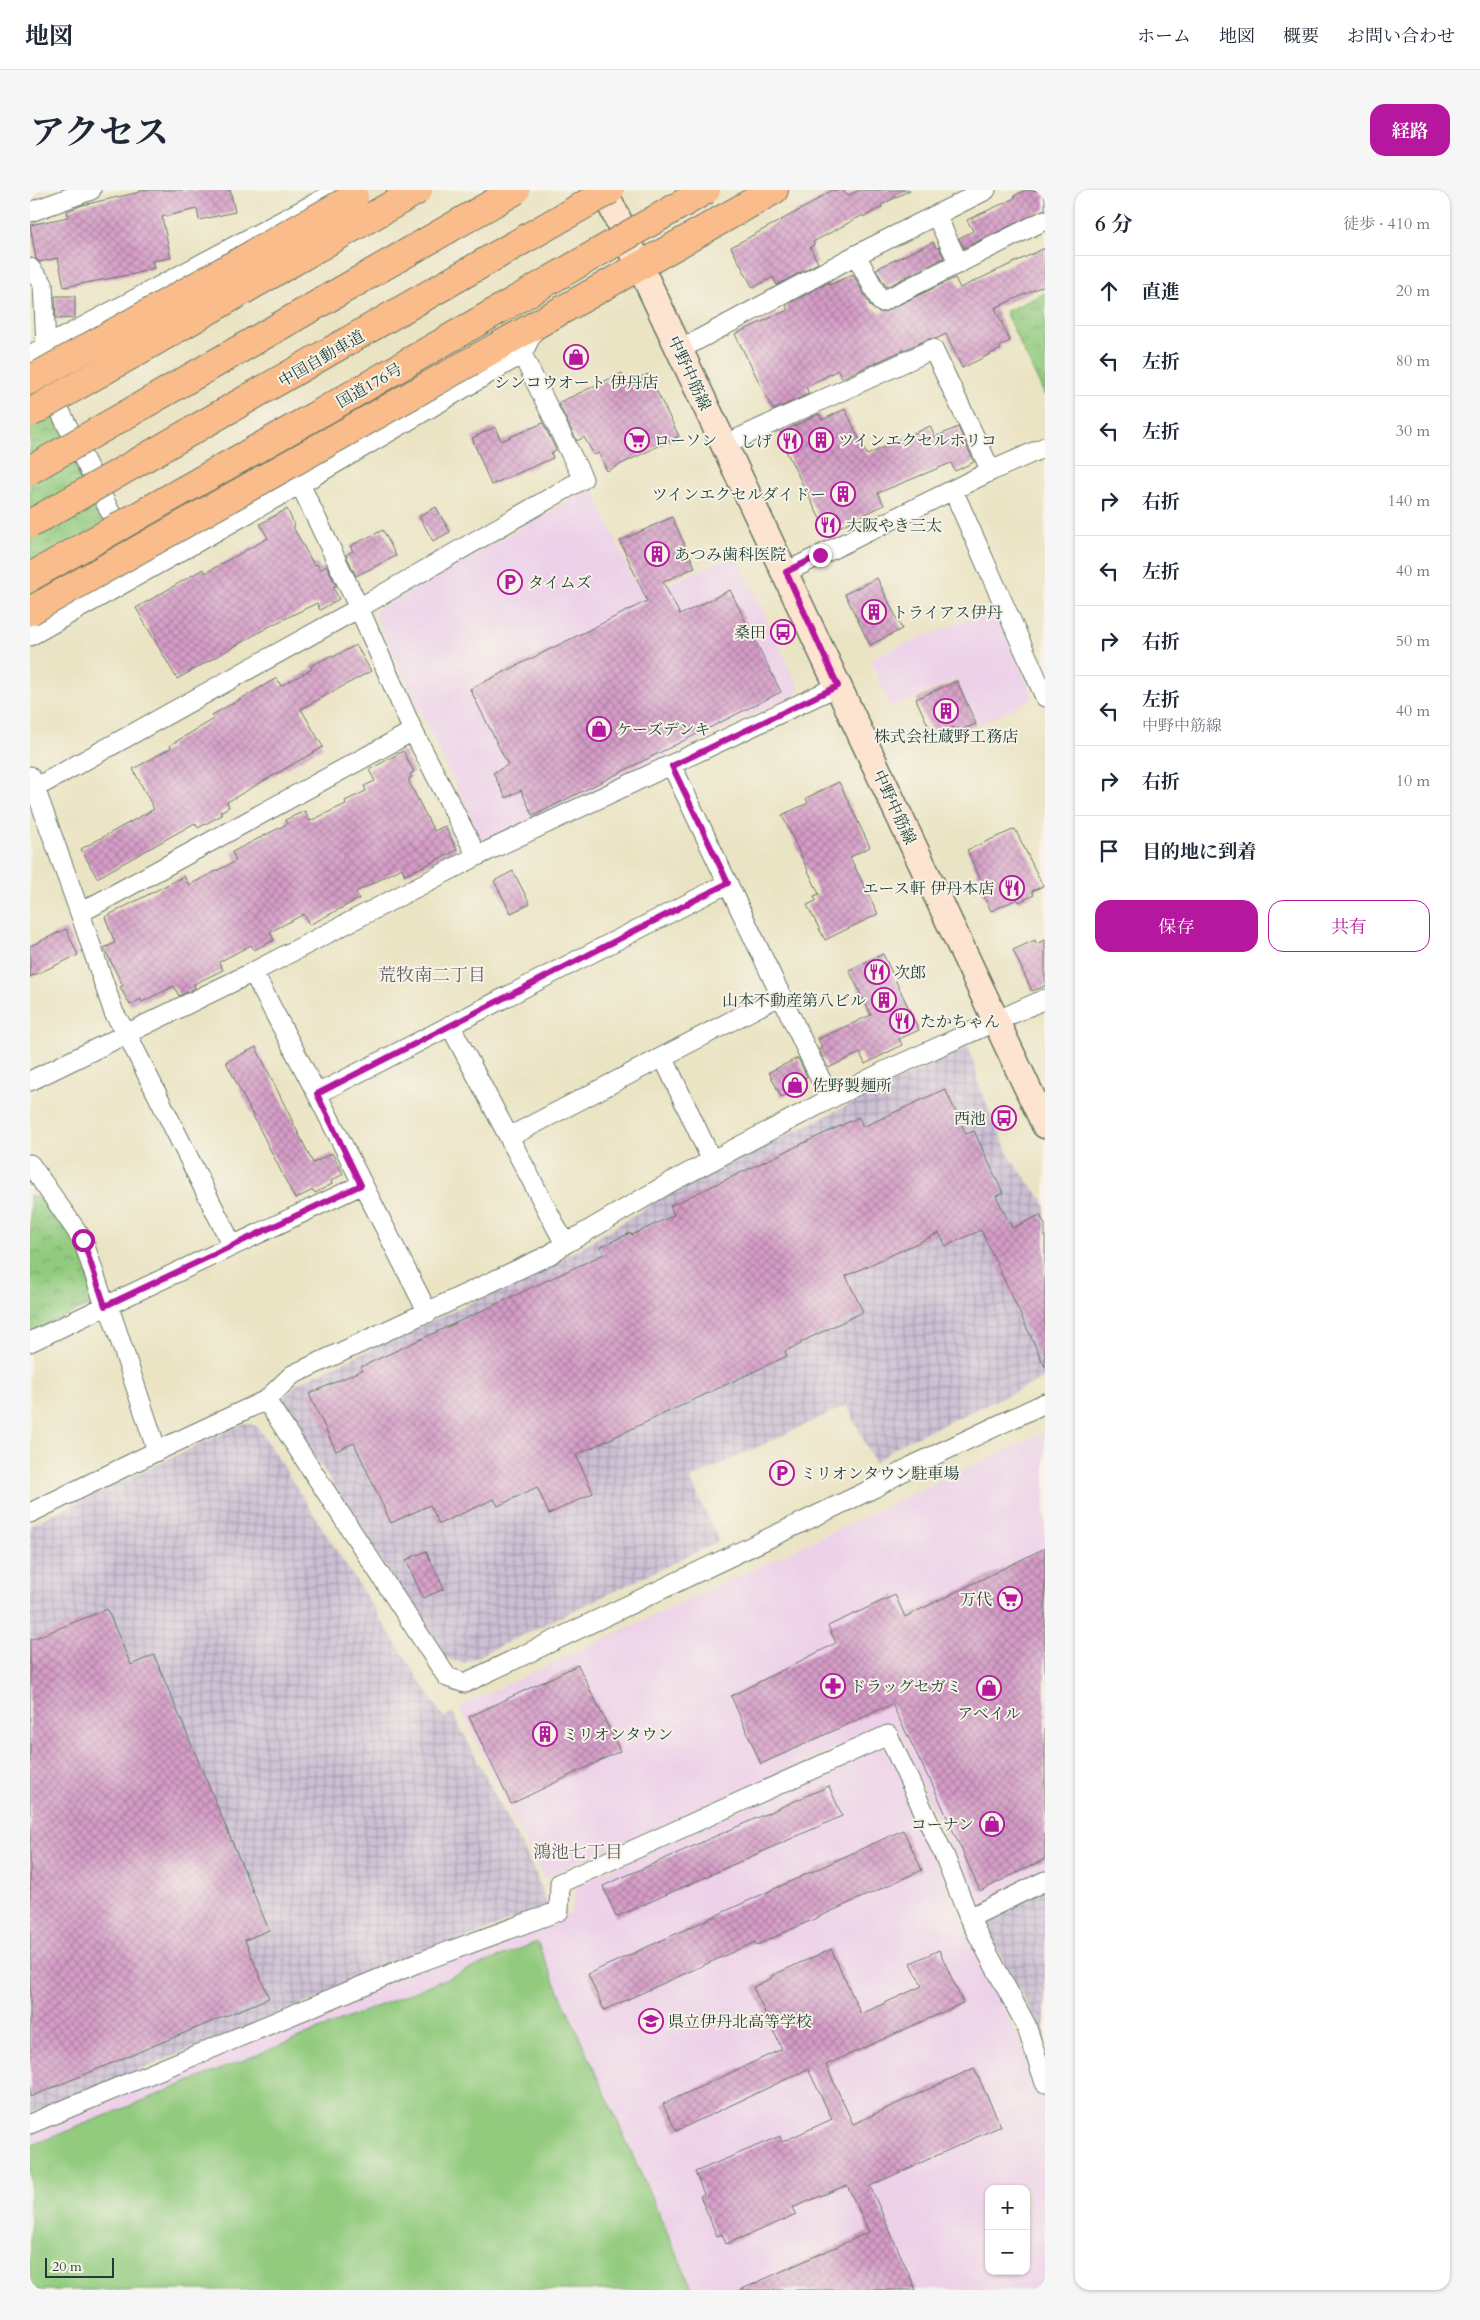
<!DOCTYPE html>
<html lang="ja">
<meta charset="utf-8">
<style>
:root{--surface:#fff;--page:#f6f6f7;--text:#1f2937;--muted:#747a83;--line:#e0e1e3;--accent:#b5179e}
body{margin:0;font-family:Cardo,"Noto Serif JP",serif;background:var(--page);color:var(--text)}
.controls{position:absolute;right:15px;bottom:15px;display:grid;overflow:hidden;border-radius:10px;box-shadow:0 1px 4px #0004}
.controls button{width:45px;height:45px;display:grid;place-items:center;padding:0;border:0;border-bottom:1px solid var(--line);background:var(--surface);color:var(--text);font:25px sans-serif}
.scale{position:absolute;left:15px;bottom:12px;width:69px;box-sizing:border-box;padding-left:5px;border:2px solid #1f3d34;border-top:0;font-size:14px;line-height:18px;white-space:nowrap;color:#1f3d34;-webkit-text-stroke:4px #f7f3e8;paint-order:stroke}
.stop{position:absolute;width:15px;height:15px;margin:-11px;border:4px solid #b5179e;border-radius:50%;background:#fff}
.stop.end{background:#b5179e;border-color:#fff;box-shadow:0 1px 5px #0008}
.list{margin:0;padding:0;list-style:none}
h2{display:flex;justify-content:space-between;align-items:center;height:65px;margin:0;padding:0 20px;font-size:21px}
h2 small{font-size:16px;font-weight:400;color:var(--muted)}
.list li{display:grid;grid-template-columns:32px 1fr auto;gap:15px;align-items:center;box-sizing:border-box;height:70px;padding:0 20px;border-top:1px solid var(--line)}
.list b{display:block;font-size:19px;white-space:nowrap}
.list p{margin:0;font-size:16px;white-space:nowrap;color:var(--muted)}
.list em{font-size:16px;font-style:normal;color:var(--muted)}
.actions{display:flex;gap:10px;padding:15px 20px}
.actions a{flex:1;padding:11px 0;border:1px solid var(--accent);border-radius:15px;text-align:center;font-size:18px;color:var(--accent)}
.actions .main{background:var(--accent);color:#fff}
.icon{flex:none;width:28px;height:28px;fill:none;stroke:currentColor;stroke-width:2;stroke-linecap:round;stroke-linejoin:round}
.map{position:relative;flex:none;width:1015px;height:2100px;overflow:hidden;border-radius:15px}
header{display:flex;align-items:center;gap:30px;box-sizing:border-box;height:70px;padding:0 25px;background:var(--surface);border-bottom:1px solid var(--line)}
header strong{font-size:24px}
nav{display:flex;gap:28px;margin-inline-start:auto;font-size:18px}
.intro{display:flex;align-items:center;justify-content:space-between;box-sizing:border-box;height:120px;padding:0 30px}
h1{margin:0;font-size:35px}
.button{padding:12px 22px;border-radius:15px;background:var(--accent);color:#fff;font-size:18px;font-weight:700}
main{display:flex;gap:30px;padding:0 30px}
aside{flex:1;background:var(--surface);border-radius:15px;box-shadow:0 1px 4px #0004}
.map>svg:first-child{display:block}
.built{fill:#edd1e9;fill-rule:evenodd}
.industrial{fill:url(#industrial-grid)}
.park{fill:url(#park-crowns);stroke:#588459}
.garden{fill:#92cb7e;stroke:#588459}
.building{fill:url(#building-cross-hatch)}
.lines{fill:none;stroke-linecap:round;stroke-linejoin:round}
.street-casing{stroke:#676;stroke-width:21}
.secondary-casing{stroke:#676;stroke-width:29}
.highway-casing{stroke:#676;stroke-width:30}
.street{stroke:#fff;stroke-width:19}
.secondary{stroke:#fde4d0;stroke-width:26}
.highway{stroke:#f9bc8a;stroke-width:28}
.highway-bridge-casing{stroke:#676;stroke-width:30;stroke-linecap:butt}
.highway-bridge{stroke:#f9bc8a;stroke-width:28}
.route{stroke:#b5179e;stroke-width:6}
.labels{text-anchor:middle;stroke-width:4;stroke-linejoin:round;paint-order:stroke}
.street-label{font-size:16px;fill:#1f3d34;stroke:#f7f3e8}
.poi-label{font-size:16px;fill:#1f3d34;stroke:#f7f3e8;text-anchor:start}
.neighbourhood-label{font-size:18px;fill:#5f5e67;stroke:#f7f3e8}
</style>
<header>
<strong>地図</strong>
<nav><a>ホーム</a><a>地図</a><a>概要</a><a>お問い合わせ</a></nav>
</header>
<div class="intro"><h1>アクセス</h1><a class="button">経路</a></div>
<main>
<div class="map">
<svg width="1015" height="2100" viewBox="0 0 1015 2100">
<defs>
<pattern id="industrial-grid" width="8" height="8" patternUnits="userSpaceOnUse" patternTransform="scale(1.25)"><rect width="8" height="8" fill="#ccbfd4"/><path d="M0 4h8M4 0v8" fill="none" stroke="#a59cad"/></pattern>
<pattern id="park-crowns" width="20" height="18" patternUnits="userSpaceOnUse" patternTransform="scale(1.25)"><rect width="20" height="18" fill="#92cb7e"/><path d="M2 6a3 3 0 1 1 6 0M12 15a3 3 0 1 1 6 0" fill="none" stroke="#77a668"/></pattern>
<pattern id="building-cross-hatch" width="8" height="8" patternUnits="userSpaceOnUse" patternTransform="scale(1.25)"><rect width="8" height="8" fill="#d59cc7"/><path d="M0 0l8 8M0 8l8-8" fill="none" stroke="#ac80a2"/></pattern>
</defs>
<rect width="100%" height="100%" fill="#f7f3e8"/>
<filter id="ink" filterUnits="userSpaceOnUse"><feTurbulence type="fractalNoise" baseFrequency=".02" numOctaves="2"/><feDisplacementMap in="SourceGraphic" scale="10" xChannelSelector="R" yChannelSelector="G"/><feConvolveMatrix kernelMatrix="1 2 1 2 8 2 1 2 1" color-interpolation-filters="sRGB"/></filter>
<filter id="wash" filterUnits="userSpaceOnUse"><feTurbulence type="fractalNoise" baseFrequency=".0096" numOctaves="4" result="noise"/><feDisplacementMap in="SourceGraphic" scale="20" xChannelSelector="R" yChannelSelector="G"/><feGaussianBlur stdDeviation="1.12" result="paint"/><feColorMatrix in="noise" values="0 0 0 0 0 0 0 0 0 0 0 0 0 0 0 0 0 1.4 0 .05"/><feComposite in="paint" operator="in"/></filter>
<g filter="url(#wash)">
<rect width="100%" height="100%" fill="#ebe4c4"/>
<path class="built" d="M562,298l41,91 37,4 66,-28 63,133 -3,6 -310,147 -5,-2 -106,-224 1,-5z
M964,419l40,89 -56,27 -22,-46 -65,29 -21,-50z
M1015,1242v442l-73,36 -16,-49 -62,-138 -351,155 -84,-171z
M850,1556l12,8 70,167 83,172v197h-1015v-159l434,-182 106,-35 8,-30zM959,1999h37v82h-37z"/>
<path class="industrial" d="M937,857h2l13,47 29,65 30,39 4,8v172l-143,65 -28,20 -27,-58 -157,74 29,62 -255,122 -20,-5 -160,-250v-10l14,-15 258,-120 119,-73z
M215,1233l12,3 187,292 9,-5 84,163 10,30 -517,208v-589z
M1015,1700v160l-8,-28 -53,-97v-7z"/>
<path class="park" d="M1015,103v103l-40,-84z
M0,179l91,180 -91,47z
M0,1005l20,9 26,33 17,57 -3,11 -60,27z"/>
<path class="garden" d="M507,1752l156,348h-663v-144z"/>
<g id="blocks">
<path class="building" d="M110,0h90l5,22 -36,8 -2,-11 -35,8 9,41 -19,3 2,7 -20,6 -70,13 -6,-29 -19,4 -3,-3 -6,-34 38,-8 -1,-6 16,-6 57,-13z
M802,0h11l4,6 12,-6h51l-29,15 1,2 -18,10 -1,-2 -50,27 1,3 -4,2 8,16 -41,22 -4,-8 -20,11 -22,-41 80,-43z
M995,0h16l4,8v11l-81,39 -5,-10 14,-7 -6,-11 48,-22 -1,-2z
M903,52l3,6 3,-1 5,11 -58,29 -10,-18z
M1015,58v37l-50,23 15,33 -10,5 1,3 -39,19 -16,-34 -10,5h-8l-86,39 -4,-8 -32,17 3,7 -36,16 -38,-76 53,-24 -2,-5 43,-23 1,3 23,-11 18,33 10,6 74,-35 5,10z
M25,106h20v22l-19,1z
M592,183l5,10 21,-9 31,62 -72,35 -8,-18 -5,2 -10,-18 -7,4 -19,-38z
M815,219l22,46 63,-29 5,11 23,-10 16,35 -19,9 -4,-8 -73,30 6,12 -57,28 -46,-92 2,-1 -3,-7 39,-19 3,6z
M513,233l13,27 -5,3 2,5 -62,27 -19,-47 23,-11 6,14z
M406,317l14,25 -17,9 -14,-25z
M257,319l8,17 -2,1 21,38 3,-1 3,6 7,-4 9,20 -3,1 6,12 -19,11 -3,-7 -45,22 -95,54 -41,-71 67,-39 2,4 63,-35 -8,-14z
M642,327l23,50 -32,15 17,33 50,-25 51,102 -248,124 -12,-26 -15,8 -13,-25 15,-8 -38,-76 177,-88 -27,-60z
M353,340l13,26 -40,20 -10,-21 7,-4 -3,-5z
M847,388l25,51 -32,16 -25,-51z
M326,455l15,26 -70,38 22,38 -96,55 2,5 -9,5 2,3 -24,13 -3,-5 -98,55 -16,-29 73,-40 -21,-40 38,-21 -1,-3 44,-26 -2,-4 39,-22 26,-15 4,8 31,-17 -1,-3 21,-11 1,2z
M927,491l19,43 -19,8 -3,-5 -21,9 -17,-37z
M373,561l11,21 -4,2 2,3 -3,1v4l25,49 11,-5 12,24 -52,25 -3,-7 -46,24 3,7 -50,26 -5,-11 -34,18 4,8 -20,10 -3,-5 -32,17 4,8 -29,14 1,4 -16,8 -5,-10 -32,16 -1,-3 -11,6 -10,-18 3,-1 -19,-38 11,-5 -10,-26 79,-41 5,9 47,-24 -4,-9 55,-28 -2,-4 20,-9 5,10 36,-17 -1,-3 21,-10 -2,-5 11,-5 -6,-11z
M809,592l31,65 -20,10 28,57 -53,26 -18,-35 9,-4 -2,-5 5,-2 -37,-79 26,-12 -2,-5z
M985,639l28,57 -11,5 2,4 -15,7 -2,-3 -26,12 -10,-21 3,-2 -17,-38z
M483,681l17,33 -19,9 -17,-32z
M36,739l12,26 -48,22v-31z
M1005,750l1,4 9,-4v46l-13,5 -19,-41z
M853,764l36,76 -20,9 3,6 -37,19 -5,-11 -32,15 -9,-19 3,-2 -4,-8 53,-24 -22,-45z
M226,857l57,116 19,-10 11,21 -12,7 1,3 -17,9 -2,-3 -18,9 -69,-137z
M768,868l9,19 -4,2 3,7 -25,11 -12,-25z
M915,899l21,45 8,-3 29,62 -7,3 16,32 28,-13 5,10v142l-64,-137 -35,16 -7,-13 -93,43 17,36 -62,30v2l-16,7 2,5 -211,99 17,38 -44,21 -12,-27 -39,19 -4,-7 -55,25 -9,-19 -39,18 -37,-80 -18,8 -27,-57 53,-24 -1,-3 243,-113 -4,-7 30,-14 2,2 42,-20 -4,-9 189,-89 4,10z
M1015,1358v311l-65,32 -50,-112h-1l-37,-75 -131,60 -30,-68 105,-53 -8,-17 67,-31 10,22z
M396,1361l18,38 -21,9 -17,-38z
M77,1419l24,56 23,-10 115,275 -24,10 24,58 -239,99v-457z
M548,1475l42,86 -109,53 -42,-87z
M799,1596l13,30 -226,101 -13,-31z
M873,1640l19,40 -165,75 -2,-3 -151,68 -16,-36z
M801,1759l30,65 61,-28 -11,-23 28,-13 24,53 -137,62 27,59 121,-56 27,58 -131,60 46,104h-176l129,-58 -22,-47 -55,23 4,7 -70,29 -4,-10 -5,2 -17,-40 4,-2 -9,-22 85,-36 2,6 50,-23 -24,-50 -132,62 -13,-27 119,-55 -29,-62 19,-9 -1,-2z"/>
</g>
</g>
<g filter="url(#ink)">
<use href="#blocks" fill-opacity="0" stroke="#676" stroke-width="1"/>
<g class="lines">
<defs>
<path id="street" d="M0,22l61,-22
M906,25l23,49
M826,65l25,47 164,-82
M0,78l13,16 3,62
M649,160l177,-95 130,-65
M0,165l310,-165
M19,199l87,175
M694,255l209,-96 58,122
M270,294l59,124 224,-129 -61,-125
M923,300l92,207
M756,382l205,-101 54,-24
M0,446l270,-152 222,-130 15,-30
M642,576l158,333 55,-28 160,-72
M0,586l5,12 324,-180 54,123 64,125
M5,598l45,125 34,100 13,21 105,211
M50,723l333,-182
M223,782l64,122 411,-211
M633,867l49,104
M0,891l223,-109 224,-116 361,-170
M287,904l111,219
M479,947l272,-142
M0,974l53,76 22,66 7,10 45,135 109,-51 26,-25 257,-120 16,-11 -115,-219
M535,1054l106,-62 159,-83
M0,1152l331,-157
M236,1210l181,277 18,6 409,-195 38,-22 133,-63
M0,1323l127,-62
M939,1728l76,-37
M0,1934l387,-161 142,-52 1,-28 328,-148 57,122 24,61 57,107 19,58"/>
<path id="secondary" d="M574,0l441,935"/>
<path id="highway" d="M449,167l295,-167"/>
</defs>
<use href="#street" class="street-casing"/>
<use href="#secondary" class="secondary-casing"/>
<use href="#highway" class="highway-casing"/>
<use href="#street" class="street"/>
<use href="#secondary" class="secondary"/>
<use href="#highway" class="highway"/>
<defs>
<path id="highway-bridge" d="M0,190l324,-183
M0,223l388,-223
M0,280l486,-280
M0,334l580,-334
M0,387l313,-177 363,-210
M0,421l449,-254"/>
</defs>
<use href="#highway-bridge" class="highway-bridge-casing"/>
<use href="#highway-bridge" class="highway-bridge"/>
</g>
</g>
<g class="lines" filter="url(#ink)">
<path class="route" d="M53,1050l22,66 256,-121 -44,-91 411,-211 -56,-117 166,-80 -52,-114 34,-17"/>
</g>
<defs>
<symbol id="shop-ring" viewBox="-11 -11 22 22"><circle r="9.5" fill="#f7f3e8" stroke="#b5179e" stroke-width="1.5"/><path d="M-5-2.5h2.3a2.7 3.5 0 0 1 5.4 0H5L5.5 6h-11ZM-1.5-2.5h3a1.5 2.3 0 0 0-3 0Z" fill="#b5179e"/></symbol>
<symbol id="supermarket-ring" viewBox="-11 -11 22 22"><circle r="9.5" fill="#f7f3e8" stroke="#b5179e" stroke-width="1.5"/><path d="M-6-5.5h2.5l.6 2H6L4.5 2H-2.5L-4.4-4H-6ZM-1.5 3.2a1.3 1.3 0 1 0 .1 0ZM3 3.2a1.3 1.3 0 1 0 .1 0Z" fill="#b5179e"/></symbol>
<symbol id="building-ring" viewBox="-11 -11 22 22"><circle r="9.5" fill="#f7f3e8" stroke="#b5179e" stroke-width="1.5"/><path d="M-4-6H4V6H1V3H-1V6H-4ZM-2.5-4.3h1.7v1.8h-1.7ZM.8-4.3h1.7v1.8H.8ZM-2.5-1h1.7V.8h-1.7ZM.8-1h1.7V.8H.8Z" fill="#b5179e"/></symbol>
<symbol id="restaurant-ring" viewBox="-11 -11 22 22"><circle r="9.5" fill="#f7f3e8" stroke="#b5179e" stroke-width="1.5"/><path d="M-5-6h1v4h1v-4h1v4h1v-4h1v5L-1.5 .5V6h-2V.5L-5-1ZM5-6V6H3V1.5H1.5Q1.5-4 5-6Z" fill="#b5179e"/></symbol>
<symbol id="parking-ring" viewBox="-11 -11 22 22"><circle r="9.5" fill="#f7f3e8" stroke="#b5179e" stroke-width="1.5"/><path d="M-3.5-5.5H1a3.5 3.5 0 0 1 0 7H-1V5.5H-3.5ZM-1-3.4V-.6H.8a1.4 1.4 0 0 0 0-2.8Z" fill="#b5179e"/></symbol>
<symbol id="bus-ring" viewBox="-11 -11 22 22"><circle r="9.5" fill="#f7f3e8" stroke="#b5179e" stroke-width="1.5"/><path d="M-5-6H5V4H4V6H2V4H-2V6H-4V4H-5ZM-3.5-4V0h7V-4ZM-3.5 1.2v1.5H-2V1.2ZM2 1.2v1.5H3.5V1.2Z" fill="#b5179e"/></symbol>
<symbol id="pharmacy-ring" viewBox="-11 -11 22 22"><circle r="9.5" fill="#f7f3e8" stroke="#b5179e" stroke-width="1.5"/><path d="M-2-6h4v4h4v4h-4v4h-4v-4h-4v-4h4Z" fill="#b5179e"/></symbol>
<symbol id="school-ring" viewBox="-11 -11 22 22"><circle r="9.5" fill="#f7f3e8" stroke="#b5179e" stroke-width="1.5"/><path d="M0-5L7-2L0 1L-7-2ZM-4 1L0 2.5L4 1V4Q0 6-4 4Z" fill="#b5179e"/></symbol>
</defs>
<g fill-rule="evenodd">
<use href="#shop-ring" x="532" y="153" width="28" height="28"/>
<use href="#supermarket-ring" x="593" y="236" width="28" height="28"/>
<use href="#building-ring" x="777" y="236" width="28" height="28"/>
<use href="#restaurant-ring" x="746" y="237" width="28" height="28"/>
<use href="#building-ring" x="799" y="290" width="28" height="28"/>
<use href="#restaurant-ring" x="784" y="321" width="28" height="28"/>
<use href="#building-ring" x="613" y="350" width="28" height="28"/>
<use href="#parking-ring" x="466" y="378" width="28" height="28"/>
<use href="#building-ring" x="830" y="408" width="28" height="28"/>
<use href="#bus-ring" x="739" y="428" width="28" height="28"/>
<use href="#building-ring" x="902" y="507" width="28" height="28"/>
<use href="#shop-ring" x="555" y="525" width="28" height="28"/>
<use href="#restaurant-ring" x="968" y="684" width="28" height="28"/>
<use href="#restaurant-ring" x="833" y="768" width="28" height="28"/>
<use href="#building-ring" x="840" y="796" width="28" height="28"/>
<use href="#restaurant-ring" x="858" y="817" width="28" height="28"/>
<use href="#shop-ring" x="751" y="881" width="28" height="28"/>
<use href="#bus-ring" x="960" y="914" width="28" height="28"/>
<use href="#parking-ring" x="738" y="1269" width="28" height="28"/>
<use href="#supermarket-ring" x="966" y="1395" width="28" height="28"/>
<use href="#pharmacy-ring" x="789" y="1482" width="28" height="28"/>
<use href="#shop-ring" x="945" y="1484" width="28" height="28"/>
<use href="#building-ring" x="501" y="1530" width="28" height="28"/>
<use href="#shop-ring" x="948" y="1620" width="28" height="28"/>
<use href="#school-ring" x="607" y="1817" width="28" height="28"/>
</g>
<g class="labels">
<g class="street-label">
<text transform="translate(291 168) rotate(-30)" y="6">中国自動車道</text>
<text transform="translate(660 183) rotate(65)" y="6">中野中筋線</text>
<text transform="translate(339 195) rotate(-30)" y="6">国道176号</text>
<text transform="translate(865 617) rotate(65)" y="6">中野中筋線</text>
</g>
<g class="poi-label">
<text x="546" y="198" text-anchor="middle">シンコウオート 伊丹店</text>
<text x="624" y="256">ローソン</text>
<text x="808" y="256">ツインエクセルホリコ</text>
<text x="742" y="257" text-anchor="end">しげ</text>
<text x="796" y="310" text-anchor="end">ツインエクセルダイドー</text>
<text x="816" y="341">大阪やき三太</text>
<text x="644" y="370">あつみ歯科医院</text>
<text x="498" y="398">タイムズ</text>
<text x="862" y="428">トライアス伊丹</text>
<text x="736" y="448" text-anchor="end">桑田</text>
<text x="586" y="545">ケーズデンキ</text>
<text x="916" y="552" text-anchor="middle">株式会社蔵野工務店</text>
<text x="964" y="704" text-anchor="end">エース軒 伊丹本店</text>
<text x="864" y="788">次郎</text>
<text x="836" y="816" text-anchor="end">山本不動産第八ビル</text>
<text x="890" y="837">たかちゃん</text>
<text x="782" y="901">佐野製麺所</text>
<text x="956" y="934" text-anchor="end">西池</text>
<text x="770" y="1289">ミリオンタウン駐車場</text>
<text x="962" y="1415" text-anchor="end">万代</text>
<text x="820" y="1502">ドラッグセガミ</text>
<text x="959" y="1529" text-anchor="middle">アベイル</text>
<text x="532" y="1550">ミリオンタウン</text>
<text x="944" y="1640" text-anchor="end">コーナン</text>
<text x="638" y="1837">県立伊丹北高等学校</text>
</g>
<g class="neighbourhood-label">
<text x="402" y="791">荒牧南二丁目</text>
<text x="548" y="1668">鴻池七丁目</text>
</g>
</g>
</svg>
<div class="controls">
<button>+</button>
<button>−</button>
</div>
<div class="scale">20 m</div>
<div class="stop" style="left:53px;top:1050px"></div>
<div class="stop end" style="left:790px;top:365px"></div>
</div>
<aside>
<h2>6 分<small>徒歩 · 410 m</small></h2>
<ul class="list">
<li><svg class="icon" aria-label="ahead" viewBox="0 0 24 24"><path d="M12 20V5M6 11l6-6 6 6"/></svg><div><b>直進</b></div><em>20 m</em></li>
<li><svg class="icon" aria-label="left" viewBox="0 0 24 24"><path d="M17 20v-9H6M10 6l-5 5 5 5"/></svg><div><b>左折</b></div><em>80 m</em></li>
<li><svg class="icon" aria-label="left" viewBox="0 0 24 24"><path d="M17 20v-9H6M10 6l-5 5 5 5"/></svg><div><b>左折</b></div><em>30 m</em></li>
<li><svg class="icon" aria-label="right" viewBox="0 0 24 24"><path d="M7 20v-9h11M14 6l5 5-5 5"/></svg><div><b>右折</b></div><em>140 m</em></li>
<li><svg class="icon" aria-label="left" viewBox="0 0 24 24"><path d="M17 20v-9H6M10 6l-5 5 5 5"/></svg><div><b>左折</b></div><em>40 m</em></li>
<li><svg class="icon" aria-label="right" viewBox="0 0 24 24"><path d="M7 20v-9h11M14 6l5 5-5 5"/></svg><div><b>右折</b></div><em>50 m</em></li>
<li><svg class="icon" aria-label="left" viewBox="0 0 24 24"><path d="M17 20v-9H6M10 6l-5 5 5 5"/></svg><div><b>左折</b><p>中野中筋線</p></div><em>40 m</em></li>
<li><svg class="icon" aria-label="right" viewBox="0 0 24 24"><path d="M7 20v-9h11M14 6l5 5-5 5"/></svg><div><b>右折</b></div><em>10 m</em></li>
<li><svg class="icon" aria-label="arrive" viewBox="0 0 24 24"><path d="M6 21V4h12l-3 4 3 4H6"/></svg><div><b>目的地に到着</b></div></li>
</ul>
<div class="actions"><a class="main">保存</a><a>共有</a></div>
</aside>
</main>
